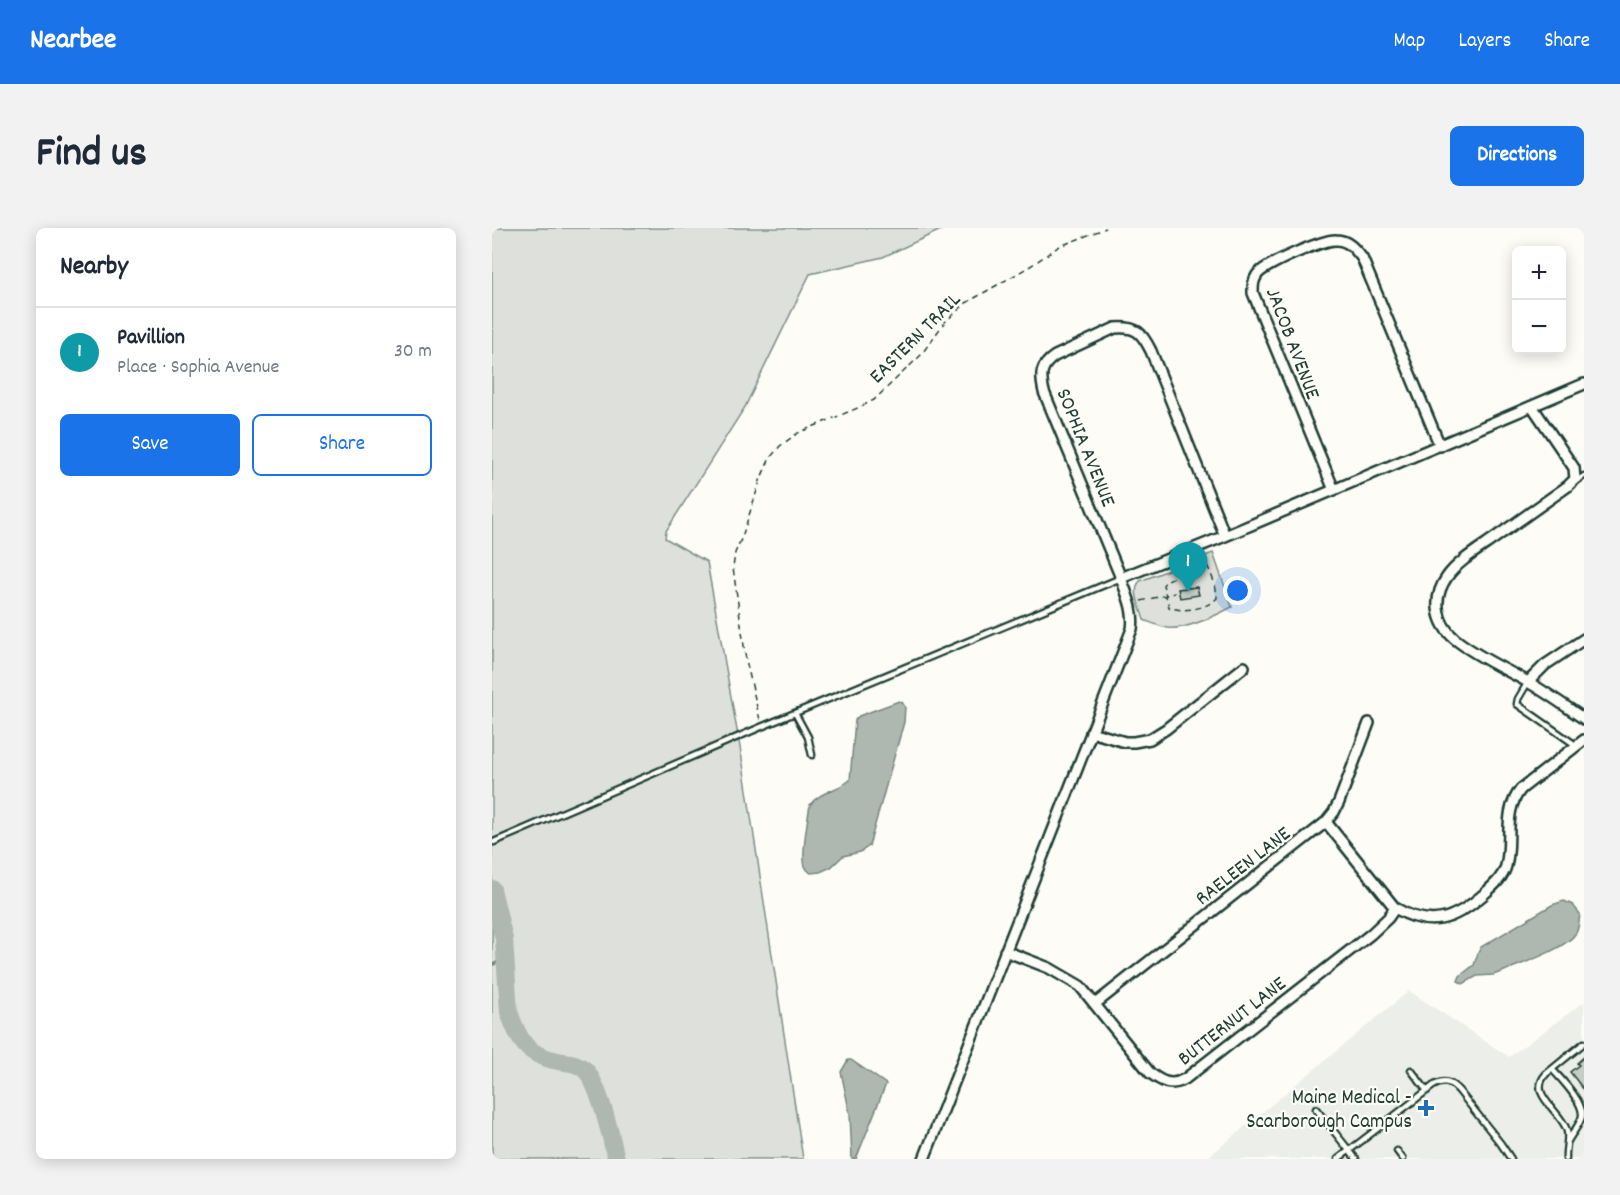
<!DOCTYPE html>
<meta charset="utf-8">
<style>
:root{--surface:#fff;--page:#f2f2f3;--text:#1f2937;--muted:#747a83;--line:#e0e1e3;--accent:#1a73e8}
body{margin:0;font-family:Dekko,sans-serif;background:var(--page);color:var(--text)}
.controls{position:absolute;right:18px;top:18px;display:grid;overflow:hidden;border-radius:9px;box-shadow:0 3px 15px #0003}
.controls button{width:54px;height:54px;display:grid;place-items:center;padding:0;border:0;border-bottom:2px solid var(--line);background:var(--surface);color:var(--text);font:30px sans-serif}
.you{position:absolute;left:746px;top:363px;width:21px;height:21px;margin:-15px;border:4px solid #fff;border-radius:50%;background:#1a73e8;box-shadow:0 0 0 9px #1a73e833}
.badge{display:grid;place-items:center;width:39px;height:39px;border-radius:50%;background:var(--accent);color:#fff;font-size:20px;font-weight:700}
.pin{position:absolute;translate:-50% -50px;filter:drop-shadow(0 2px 3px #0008)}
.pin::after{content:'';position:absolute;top:32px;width:21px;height:18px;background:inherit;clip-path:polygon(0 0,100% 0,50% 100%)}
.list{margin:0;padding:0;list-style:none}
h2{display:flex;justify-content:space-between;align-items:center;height:78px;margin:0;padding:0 24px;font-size:26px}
h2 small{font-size:20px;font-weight:400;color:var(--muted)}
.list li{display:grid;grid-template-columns:39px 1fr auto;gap:18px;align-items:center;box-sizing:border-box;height:90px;padding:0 24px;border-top:2px solid var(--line)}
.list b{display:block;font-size:22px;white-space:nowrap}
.list p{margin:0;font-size:20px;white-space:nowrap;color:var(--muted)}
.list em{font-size:20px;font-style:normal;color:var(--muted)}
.actions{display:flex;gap:12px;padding:18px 24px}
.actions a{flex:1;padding:14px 0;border:2px solid var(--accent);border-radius:9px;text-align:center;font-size:21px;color:var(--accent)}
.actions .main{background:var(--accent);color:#fff}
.map{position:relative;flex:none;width:1092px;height:931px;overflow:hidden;border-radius:9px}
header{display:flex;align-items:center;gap:36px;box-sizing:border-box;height:84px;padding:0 30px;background:var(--accent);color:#fff}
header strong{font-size:28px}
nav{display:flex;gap:33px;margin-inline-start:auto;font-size:21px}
.intro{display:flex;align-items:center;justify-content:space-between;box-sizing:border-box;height:144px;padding:0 36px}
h1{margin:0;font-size:42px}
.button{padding:15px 27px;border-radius:9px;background:var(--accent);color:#fff;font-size:21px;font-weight:700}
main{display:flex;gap:36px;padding:0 36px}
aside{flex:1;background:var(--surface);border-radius:9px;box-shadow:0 3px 15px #0003}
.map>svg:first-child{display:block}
.built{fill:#eceee9}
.green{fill:#dde0db;stroke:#7e8e88;stroke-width:1.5}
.water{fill:#aeb8b1;stroke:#75877f;stroke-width:1.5}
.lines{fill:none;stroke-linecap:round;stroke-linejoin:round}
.stream{stroke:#75877f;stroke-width:3}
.river{stroke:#aeb8b1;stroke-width:18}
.building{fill:#c6cdc7;stroke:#1f3d34;stroke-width:1.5}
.service-casing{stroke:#1f3d34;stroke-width:9}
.minor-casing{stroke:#1f3d34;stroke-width:14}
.path{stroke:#1f3d34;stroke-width:1.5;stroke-dasharray:6 4.5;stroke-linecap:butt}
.service{stroke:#fdfcf7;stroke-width:4.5}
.minor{stroke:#fdfcf7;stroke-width:9}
.poi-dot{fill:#1f6fb2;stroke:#fdfcf7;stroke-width:2}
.labels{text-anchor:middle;stroke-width:4.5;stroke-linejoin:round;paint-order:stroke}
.street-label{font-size:21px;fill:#1f3d34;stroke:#fdfcf7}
.poi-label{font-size:21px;fill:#1f3d34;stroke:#fdfcf7;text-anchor:end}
</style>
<header>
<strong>Nearbee</strong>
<nav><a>Map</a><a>Layers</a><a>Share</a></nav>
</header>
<div class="intro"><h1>Find us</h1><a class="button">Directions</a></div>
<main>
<aside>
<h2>Nearby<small></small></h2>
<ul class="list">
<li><span class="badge" style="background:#0f9aa8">1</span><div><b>Pavillion</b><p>Place · Sophia Avenue</p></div><em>30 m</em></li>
</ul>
<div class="actions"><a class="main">Save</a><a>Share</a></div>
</aside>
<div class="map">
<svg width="1092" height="931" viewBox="0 0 1092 931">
<rect width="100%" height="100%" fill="#fdfcf7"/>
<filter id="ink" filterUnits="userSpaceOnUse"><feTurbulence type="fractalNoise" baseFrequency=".0167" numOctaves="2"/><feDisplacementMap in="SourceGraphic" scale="12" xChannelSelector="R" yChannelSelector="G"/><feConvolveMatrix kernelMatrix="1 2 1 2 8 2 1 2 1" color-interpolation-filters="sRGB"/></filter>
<g filter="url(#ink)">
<path class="built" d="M917,763l100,66 75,-55v157h-378z"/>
<path class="green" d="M0,0h453l-62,29 -73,17 -65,133 -79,124 -1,7 42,24 36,202 60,395h-311z
M721,325l19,54c-17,9 -45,23 -64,21 -8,-1 -16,-5 -24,-8 -3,-11 -13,-30 -4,-39z"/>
<path class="water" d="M407,473l3,1 3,5 -1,15 -35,124 -9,6 -17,4 -12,11 -11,5 -9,1c-3,-2 -4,-2 -6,-7 -4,-11 3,-49 5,-61 9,-13 28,-15 40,-25l5,-60 4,-4z
M1072,673l9,4 7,9c-1,6 -1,14 -4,19 -10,16 -56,31 -74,39l-9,3 -16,1 -14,8 -5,-3 2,-5 14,-11 4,-12 3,-6 71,-42z
M356,832h3l35,24 -30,75h-4l-2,-45 -9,-42z"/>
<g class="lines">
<path class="stream" d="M0,737l14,-7"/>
<path class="river" d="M0,661l12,50 5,73c10,29 17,43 49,49 9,2 18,1 26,8 14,11 28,70 32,90"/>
</g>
<path class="building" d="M705,359l2,8 -19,3 -2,-9z
M1092,829v33l-14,-18 9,-7 -2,-2z"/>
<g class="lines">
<defs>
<path id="service" d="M1083,254l9,-6
M1036,454l-10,17 -1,5 60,42
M303,485l13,24 4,18
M2,614l267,-115 360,-149
M1060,841c9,10 32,33 30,47 -2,9 -10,17 -14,25
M919,842l16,21
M824,881l40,50
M905,923l6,8
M846,931l95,-73c11,-7 18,-4 26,5l42,53 10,15
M1074,931c-1,-10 3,-19 1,-28 -5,-20 -40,-36 -21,-57l38,-31"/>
<path id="minor" d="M1040,178l42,62 1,11 -7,7c-24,17 -48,34 -72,51 -15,11 -38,24 -49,40 -15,21 -11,46 8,62 21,17 48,29 71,42 20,11 39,25 58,38
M842,262l-81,-197c0,-7 0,-12 4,-18 6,-10 67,-36 79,-35 12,0 19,9 26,18l78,188
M629,350l104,-42 359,-152
M1036,454l17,-17 39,-26
M599,504l34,10h9l16,-3 16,-10 78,-62
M834,594l69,86c36,21 59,12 88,-13 10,-9 20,-17 23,-29 7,-27 -4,-54 15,-77l63,-49
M513,723l44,17 31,18 70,87c12,9 21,14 35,6l186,-145 17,-16 7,-10
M603,776l231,-182 8,-10 5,-10 30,-79
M432,931l208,-530c3,-18 -5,-34 -11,-51l-77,-186c-4,-17 -4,-26 11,-36l60,-28c22,-2 27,5 36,23l74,185"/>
</defs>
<use href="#service" class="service-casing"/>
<use href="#minor" class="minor-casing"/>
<path class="path" d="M711,328c5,12 14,28 14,42 -10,11 -35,15 -48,9l-6,-22c6,-11 34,-12 46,-13
M649,373l34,-8
M268,492l-14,-60 -13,-92 2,-15 7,-16 19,-59 9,-20 10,-12 18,-13 62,-26 14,-7 47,-45 23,-32 22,-20 66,-38 26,-18 48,-19"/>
<use href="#service" class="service"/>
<use href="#minor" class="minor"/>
</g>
</g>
<path class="poi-dot" d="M931 871h6v6h6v6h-6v6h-6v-6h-6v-6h6z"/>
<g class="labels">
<g class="street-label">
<text transform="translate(422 109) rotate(-45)" y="7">EASTERN TRAIL</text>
<text transform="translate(802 115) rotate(69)" y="7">JACOB AVENUE</text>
<text transform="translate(595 219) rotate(68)" y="7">SOPHIA AVENUE</text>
<text transform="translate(750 637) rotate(-38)" y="7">RAELEEN LANE</text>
<text transform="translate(739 792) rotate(-38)" y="7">BUTTERNUT LANE</text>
</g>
<g class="poi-label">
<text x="920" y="875">Maine Medical -<tspan x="920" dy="24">Scarborough Campus</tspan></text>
</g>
</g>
</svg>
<div class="controls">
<button>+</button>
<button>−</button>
</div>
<div class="you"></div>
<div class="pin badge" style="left:696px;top:364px;background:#0f9aa8">1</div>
</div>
</main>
